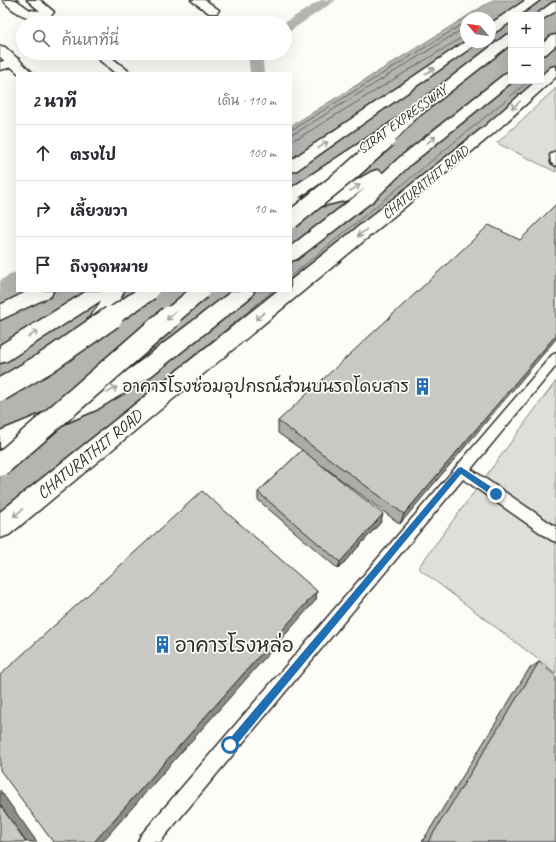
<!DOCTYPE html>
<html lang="th">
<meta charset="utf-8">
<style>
:root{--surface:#fff;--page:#f2f2f3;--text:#2b2b33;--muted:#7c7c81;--line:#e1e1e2}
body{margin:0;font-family:Caveat,"Playpen Sans Thai",sans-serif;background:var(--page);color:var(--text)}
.controls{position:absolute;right:12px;top:12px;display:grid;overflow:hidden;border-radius:0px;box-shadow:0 4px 16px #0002}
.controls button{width:36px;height:36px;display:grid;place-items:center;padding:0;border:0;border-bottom:1px solid var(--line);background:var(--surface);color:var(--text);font:20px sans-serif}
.compass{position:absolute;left:460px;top:12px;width:36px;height:36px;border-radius:50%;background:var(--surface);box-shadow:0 4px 16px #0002;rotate:299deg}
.stop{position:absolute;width:12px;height:12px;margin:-9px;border:3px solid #1f6fb2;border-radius:50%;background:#fff}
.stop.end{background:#1f6fb2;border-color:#fff;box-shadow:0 1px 4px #0008}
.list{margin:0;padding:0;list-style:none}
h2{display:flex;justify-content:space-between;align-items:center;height:52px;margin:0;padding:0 16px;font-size:17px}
h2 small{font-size:13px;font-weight:400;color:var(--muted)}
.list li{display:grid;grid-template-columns:26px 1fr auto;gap:12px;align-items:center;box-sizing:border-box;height:56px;padding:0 16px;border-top:1px solid var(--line)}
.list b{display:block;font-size:15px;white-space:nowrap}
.list em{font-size:13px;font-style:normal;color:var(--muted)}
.icon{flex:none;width:22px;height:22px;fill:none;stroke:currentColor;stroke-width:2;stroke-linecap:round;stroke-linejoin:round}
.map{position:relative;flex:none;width:556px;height:842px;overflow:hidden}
.search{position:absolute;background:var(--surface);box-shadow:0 4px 16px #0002;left:16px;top:16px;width:276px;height:44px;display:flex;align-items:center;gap:10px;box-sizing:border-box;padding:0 14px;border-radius:22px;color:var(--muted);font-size:15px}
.panel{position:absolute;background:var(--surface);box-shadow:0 4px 16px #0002;left:16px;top:72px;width:276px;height:220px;border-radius:0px}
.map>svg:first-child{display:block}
.green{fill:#dfdeda;stroke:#858482}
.water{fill:#b5b4b1;stroke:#7e7d7b;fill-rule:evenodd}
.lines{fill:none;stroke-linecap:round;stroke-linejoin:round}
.shore{stroke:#626261;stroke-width:1}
.canal{fill:#b5b4b1;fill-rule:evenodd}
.lane-casing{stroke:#2b2b2b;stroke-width:3}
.street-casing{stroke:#2b2b2b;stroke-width:3}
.secondary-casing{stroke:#2b2b2b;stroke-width:3}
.highway-casing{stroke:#2b2b2b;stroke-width:3}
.lane{fill:#fdfcf7;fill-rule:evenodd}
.street{fill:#fdfcf7;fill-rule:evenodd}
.secondary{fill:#fdfcf7;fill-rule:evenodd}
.highway{fill:#fdfcf7;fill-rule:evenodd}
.highway-bridge-far2-casing{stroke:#2b2b2b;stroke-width:16;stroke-linecap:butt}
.highway-bridge-far1-casing{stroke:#2b2b2b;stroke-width:20;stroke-linecap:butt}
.highway-bridge-casing{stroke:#2b2b2b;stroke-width:25;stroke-linecap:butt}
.highway-bridge-far2{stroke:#fdfcf7;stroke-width:14}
.highway-bridge-far1{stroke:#fdfcf7;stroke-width:17}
.highway-bridge{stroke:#fdfcf7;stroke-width:22}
.wall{fill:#adaca9;stroke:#2b2b2b}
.shaded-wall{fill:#8d8c89;stroke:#2b2b2b}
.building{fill:#c9c8c4;stroke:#2b2b2b}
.oneway{stroke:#9e9e9b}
.route{fill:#1f6fb2}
.labels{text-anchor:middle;stroke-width:3.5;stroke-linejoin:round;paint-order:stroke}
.far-street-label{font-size:14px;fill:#2b2b2b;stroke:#fdfcf7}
.poi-label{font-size:17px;fill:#2b2b2b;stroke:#fdfcf7;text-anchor:end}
.street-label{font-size:17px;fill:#2b2b2b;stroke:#fdfcf7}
.near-poi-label{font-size:20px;fill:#2b2b2b;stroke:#fdfcf7;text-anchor:start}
</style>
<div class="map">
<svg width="556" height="842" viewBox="0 0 556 842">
<rect width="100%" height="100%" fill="#fdfcf7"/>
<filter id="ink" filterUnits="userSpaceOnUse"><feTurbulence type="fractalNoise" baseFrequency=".025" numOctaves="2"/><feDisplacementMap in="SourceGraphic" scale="8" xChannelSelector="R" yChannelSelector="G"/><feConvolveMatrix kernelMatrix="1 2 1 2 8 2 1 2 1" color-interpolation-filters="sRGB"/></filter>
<g filter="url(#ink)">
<path class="green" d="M556,88v84l-59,-29z
M556,381v292l-138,-105z"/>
<path class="water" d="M493,0h63v78l-556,456v-243l17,-9v9h274v-165zM511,15h30v66h-30zM466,18h24v24h-24z"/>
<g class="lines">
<path class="shore" d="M291,129l4,-1 171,-106
M291,134l6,-2 169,-105
M291,140l9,-3 166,-102
M291,276l238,-195
M174,372l99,-81"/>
<path class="canal" d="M321,0h15l-46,31 -5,1 -1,-9z
M248,53h14l2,20h-14z
M17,272v16l-10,7 -7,2v-16l10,-7z"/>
<defs>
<path id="lane" d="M556,151v15l-5,-3 -1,-8z
M556,353v13l-85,103 85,58v15l-5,-2 -88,-61 -303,363h-22l3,-7 411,-480z"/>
<path id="street" d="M3,0h13l14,10 10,1 -13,-11h13l14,12c-12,17 -42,1 -51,-12z
M191,0h14l14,10 -2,3h-8z
M91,53h15l25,20h-16z
M14,58l5,1 2,3 -2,3 -19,5v-8z"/>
<path id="secondary" d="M556,35v10l-10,9 -5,1v-10l10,-9z
M0,46l5,1 28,26h-15l-18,-16z
M556,66v11l-62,56 -485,402 -9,3v-26l277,-221h14v-11l193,-153 52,-46h5v-5l10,-9z
M511,72v9h2l-102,83 -37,36 -77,59 -6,2v-15l75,-58 -18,12 -30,7 -27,1v-10l27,-1 18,-5 35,-20 6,-2 6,3 16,-15 107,-85z
M106,291h18c-5,11 -19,41 -30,46 -4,2 -7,1 -12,-1l-3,-5 18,-23z
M232,291h22l-2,5 -105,83 -51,31 -96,41v-20l80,-33 53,-31z"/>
<path id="highway" d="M526,0h14l-20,15h-9v7l-17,11 -4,1v-10z
M556,2v9l-15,9v-5h-5l16,-12z
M511,34v10l-100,78 -114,77 -6,1v-12l110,-72 105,-81z
M466,41l13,1 -182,128 -6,2v-12z
M28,291h25l-2,5 -51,24v-15z
M87,291h23l-2,5 -101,65 -7,2v-18z"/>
</defs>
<use href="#lane" class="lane-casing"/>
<use href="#street" class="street-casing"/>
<use href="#secondary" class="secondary-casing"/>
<use href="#highway" class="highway-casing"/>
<use href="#lane" class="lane"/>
<use href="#street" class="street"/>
<use href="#secondary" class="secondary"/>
<use href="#highway" class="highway"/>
<defs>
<path id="highway-bridge-far2" d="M386,140l20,-21"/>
<path id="highway-bridge-far1" d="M291,220l59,-48 37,-33
M110,318l40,-27
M169,318l32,-27"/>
<path id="highway-bridge" d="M0,390l47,-28 65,-45
M0,465l170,-148"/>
</defs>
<use href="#highway-bridge-far2" class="highway-bridge-far2-casing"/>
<use href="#highway-bridge-far1" class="highway-bridge-far1-casing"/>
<use href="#highway-bridge" class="highway-bridge-casing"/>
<use href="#highway-bridge-far2" class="highway-bridge-far2"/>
<use href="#highway-bridge-far1" class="highway-bridge-far1"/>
<use href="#highway-bridge" class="highway-bridge"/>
</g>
<path class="wall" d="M520,240l-120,284 -73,-55 54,53 -43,47 -80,-69v-8l44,-42 -24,-17v-12z
M539,662l17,180h-134l107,-173z"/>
<path class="shaded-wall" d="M556,335v4l-156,185 4,-10z
M383,514l-2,8 -43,47 2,-7z
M317,591l-1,9 -214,242h-8z
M0,790l37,52h-11l-26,-37z"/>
<path class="building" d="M556,204v131l-152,179 -126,-93 211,-196 31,15z
M302,450l81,64 -43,48 -82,-70z
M202,491l115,100 -223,251h-41l-53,-72v-95z
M539,662l17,14v166h-128z
M0,805l26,37h-26z"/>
<defs><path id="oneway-shaft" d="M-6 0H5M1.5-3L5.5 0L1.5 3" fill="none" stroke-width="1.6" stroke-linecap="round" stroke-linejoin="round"/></defs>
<g class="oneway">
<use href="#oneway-shaft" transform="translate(430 71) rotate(-35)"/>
<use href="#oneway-shaft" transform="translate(516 105) rotate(138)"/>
<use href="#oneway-shaft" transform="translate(431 140) rotate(-38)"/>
<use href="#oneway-shaft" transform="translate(323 145) rotate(-35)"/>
<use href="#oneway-shaft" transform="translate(355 188) rotate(-32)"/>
<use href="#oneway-shaft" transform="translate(362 233) rotate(141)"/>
<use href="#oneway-shaft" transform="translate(171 316) rotate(139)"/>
<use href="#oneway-shaft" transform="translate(260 316) rotate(141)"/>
<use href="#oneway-shaft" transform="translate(33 334) rotate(-32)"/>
<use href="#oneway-shaft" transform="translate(112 390) rotate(-31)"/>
<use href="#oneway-shaft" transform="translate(18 513) rotate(141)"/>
</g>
</g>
<path class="route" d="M461,467l38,25v5h-5l-33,-23 -227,274 -4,2 -3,-2 -1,-3 1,-3 231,-274z"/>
<defs>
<symbol id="building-bare" viewBox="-9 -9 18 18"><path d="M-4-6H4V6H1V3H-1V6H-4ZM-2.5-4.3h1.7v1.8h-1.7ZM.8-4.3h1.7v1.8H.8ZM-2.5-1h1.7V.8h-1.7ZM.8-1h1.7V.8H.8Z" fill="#1f6fb2" stroke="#fdfcf7" stroke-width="2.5" paint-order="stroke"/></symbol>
</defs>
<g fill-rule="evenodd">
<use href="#building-bare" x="410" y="374" width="25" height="25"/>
<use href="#building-bare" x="150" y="632" width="25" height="25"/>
</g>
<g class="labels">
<g class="far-street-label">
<text transform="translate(402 119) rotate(-36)" y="5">SIRAT EXPRESSWAY</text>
<text transform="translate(425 182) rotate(-39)" y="5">CHATURATHIT ROAD</text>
</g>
<g class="poi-label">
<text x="409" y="392">อาคารโรงซ่อมอุปกรณ์ส่วนบนรถโดยสาร</text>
</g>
<g class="street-label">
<text transform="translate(89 454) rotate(-39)" y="6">CHATURATHIT ROAD</text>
</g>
<g class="near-poi-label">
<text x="175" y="652">อาคารโรงหล่อ</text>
</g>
</g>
</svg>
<div class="controls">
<button>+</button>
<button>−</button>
</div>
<svg class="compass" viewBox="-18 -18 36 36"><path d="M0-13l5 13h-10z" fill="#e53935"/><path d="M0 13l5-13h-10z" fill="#7c7c81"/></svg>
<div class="stop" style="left:230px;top:745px"></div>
<div class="stop end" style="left:496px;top:494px"></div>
<div class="search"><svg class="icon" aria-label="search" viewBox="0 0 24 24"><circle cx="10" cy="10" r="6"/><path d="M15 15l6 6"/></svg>ค้นหาที่นี่</div>
<section class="panel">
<h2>2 นาที<small>เดิน · 110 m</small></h2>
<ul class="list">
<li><svg class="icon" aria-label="ahead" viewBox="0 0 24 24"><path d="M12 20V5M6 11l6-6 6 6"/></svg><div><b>ตรงไป</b></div><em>100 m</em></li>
<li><svg class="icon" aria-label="right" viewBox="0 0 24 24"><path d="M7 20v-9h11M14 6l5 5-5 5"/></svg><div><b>เลี้ยวขวา</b></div><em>10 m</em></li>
<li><svg class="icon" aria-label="arrive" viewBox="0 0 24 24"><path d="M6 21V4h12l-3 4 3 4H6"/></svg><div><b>ถึงจุดหมาย</b></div></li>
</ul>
</section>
</div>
